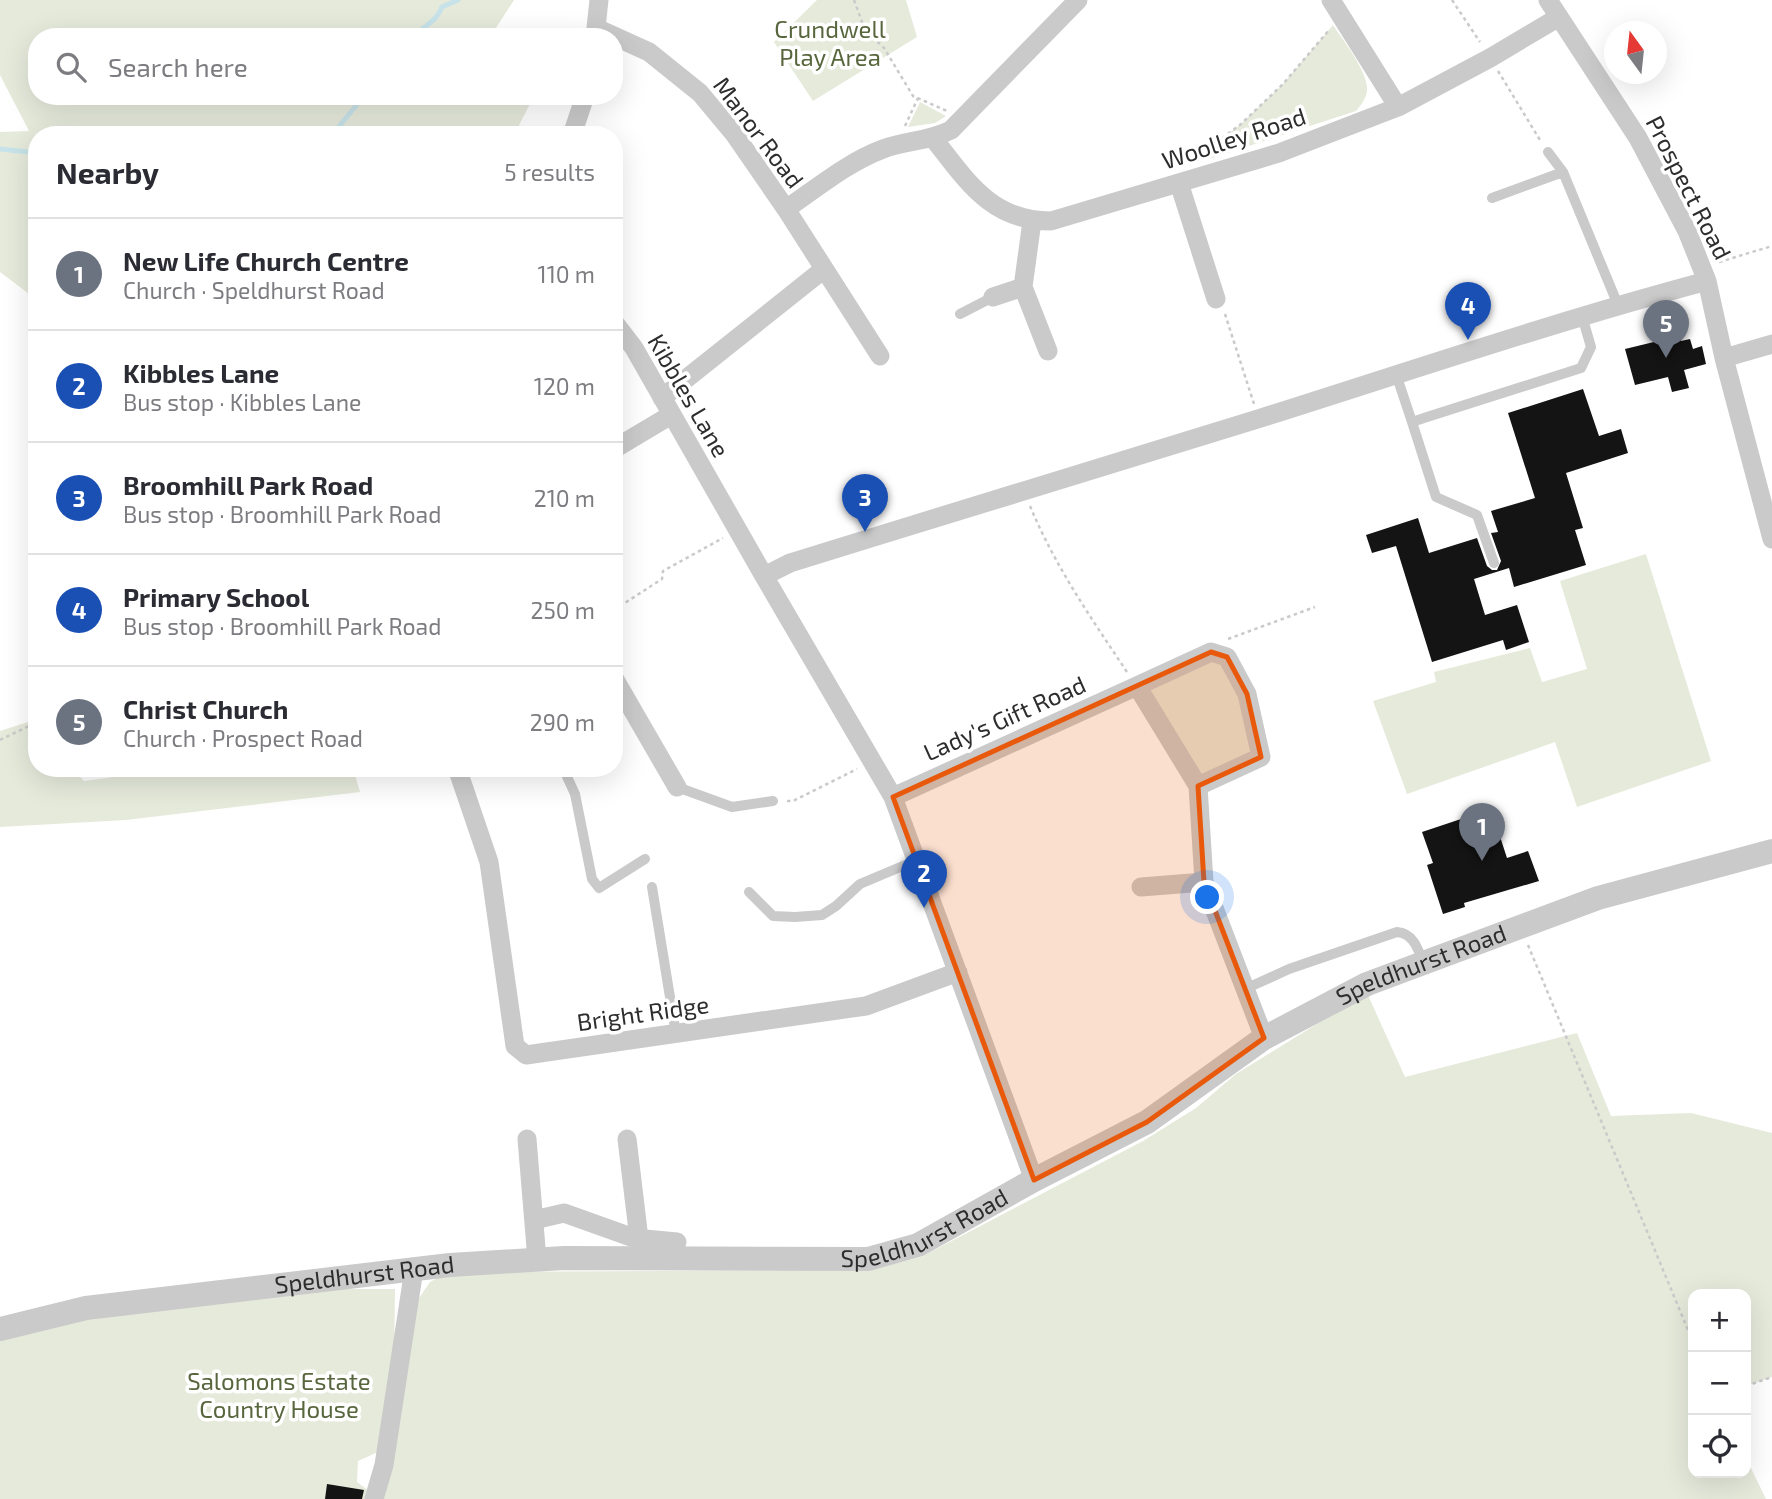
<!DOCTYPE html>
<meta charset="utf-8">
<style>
:root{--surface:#fff;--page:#f7f7f7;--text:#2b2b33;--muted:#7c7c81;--line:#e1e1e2;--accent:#d93025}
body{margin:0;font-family:"Exo 2",sans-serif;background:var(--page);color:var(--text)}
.controls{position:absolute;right:21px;bottom:21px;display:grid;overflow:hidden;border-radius:14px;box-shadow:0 7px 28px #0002}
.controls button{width:63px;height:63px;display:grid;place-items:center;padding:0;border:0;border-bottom:2px solid var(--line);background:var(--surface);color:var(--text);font:35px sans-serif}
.compass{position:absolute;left:1604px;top:21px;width:63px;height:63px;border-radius:50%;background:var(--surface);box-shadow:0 7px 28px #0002;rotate:345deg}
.you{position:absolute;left:1208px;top:898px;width:24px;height:24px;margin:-18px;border:5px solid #fff;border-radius:50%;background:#1a73e8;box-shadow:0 0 0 10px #1a73e833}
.badge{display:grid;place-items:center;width:46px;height:46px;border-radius:50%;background:var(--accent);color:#fff;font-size:23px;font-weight:700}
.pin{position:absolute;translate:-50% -58px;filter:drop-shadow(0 2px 4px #0008)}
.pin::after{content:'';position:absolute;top:37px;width:24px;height:21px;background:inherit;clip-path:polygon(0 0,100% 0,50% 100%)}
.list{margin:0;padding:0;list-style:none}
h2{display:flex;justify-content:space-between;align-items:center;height:91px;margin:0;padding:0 28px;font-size:30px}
h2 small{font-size:23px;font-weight:400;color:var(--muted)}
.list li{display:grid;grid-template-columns:46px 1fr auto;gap:21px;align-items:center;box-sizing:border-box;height:112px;padding:0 28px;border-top:2px solid var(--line)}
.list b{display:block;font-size:26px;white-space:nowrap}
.list p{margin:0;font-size:23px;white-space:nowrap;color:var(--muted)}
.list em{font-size:23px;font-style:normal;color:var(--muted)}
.icon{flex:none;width:38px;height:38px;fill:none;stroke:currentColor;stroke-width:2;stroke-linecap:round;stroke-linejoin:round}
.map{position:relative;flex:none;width:1772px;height:1499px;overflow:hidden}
.search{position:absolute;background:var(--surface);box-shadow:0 7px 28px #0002;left:28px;top:28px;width:595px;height:77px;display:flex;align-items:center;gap:18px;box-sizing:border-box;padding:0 24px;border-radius:28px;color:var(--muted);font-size:26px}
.panel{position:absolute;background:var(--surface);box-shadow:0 7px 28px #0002;left:28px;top:126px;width:595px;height:651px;border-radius:28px}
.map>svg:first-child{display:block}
.green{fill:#e6eadb}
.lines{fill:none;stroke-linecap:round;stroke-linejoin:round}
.stream{stroke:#c7e3e9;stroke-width:5}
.building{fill:#141414}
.path{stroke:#cacaca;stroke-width:2.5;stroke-dasharray:3.5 3.5;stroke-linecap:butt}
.service{stroke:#cacaca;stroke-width:10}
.minor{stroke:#cacaca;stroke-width:19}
.tertiary{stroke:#cacaca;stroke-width:24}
.marked{fill:#e8590c;fill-opacity:0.2;stroke:#e8590c;stroke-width:5;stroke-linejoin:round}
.labels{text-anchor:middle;stroke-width:7;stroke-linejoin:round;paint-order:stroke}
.park-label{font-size:24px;fill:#58663d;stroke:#fff}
.street-label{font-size:24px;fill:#2d2d2d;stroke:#fff}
</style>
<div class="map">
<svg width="1772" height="1499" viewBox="0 0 1772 1499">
<rect width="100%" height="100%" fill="#fff"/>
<path class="green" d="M0,0h514l-24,37h-453v59h497l-20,39h-477v165l-37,-28v-140l29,-1 -29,-56z
M817,0h89l11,37 -104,64 -39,-59z
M1333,25c10,15 36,48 34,66 -1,8 -6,14 -11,20l-150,49 -2,-8 37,-28 42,-40z
M920,102l26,14 -11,7 -27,4z
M1646,554l65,207 -134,46 -22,-65 -148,52 -34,-93 63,-19 -2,-10 96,-24 12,34 45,-13 -27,-88z
M1227,657l34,100 -63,29 -61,-100z
M31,721l6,7v40h35l12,13 97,-13h172l7,24 -234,28 -126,7v-96z
M1367,993l38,84 172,-44 34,83 80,-3 81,20v244l-26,9v-92h-53v179h53v-15l20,41h-1387l38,-198 13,-19 18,-10 422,-2 51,-13 222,-116 53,-33 40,-34z
M308,1289h87l-1,75 -16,88 -20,9 -1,21 12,9 -2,8h-367v-161l61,-15z"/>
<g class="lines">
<path class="stream" d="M415,37c10,-14 20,-13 27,-30l16,-7
M332,135l32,-39
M0,149l37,4"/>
</g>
<path class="building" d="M1679,332l2,9 9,-2 3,10 9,-3 4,18 -22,6 5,18 -17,4 -4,-15 -33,8 -10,-36 33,-8 -1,-3z
M1583,389l16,47 22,-7 7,24 -62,20 17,55 -8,2 11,35 -72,22 -5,-19 -35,11 11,36 32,-10 12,37 -23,8 -3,-10 -71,22 -36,-116 -24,7 -6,-18 52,-17 11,35 48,-15 10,28 5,4h5l4,-9 -10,-28 7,-1 -7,-21 44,-13 -27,-85z
M1491,809l16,49 21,-7 11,30 -75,22 1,4 -22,7 -16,-49 6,-2 -11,-31z
M327,1484l37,6 -2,9h-37z"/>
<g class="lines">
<path class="path" d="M854,0l11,30 19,18 29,48 34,15
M1452,0l28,42
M1498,71l42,69
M905,126l13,-28
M1205,157l-1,-5 37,-28 42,-40 47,-55
M1719,262l53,-16
M1225,314l29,90
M1030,506c25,60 61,112 97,166
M614,610l48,-31 1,-8 60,-33
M614,626l3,5 -3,11
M1228,639l87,-32
M0,740l37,-18
M787,801h6l64,-32
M1528,945l165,397
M1746,1386l26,-9"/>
<path class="service" d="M1548,152l15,20 55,133
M1492,198l71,-26
M960,314l33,-17
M1396,374l16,48 15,-5 154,-49 10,-21 -9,-31
M1412,422l24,75 41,18 17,48
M563,768l12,26 17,85 7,9 46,-29
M677,787l55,20 41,-6
M652,887l24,147
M749,892l24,24 22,1 27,-2 14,-9 24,-22 57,-24
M1245,989l44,-20 108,-37c16,1 21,17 26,30"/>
<path class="minor" d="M1331,0l67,107
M1548,0l90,138 49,93 20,50 17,77 48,181
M596,28l53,24 51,41 35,42 51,74 94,147
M595,37l4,-37
M572,135l13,-39
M933,138c34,43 58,83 118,83l228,-68 119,-46 92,-49 69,-41
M1179,183l37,116
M786,209c31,-21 62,-47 97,-60 24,-9 44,-7 68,-19l127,-130
M1032,221l-9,66 25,64
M993,297l30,-10
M614,322l20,26 130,228 129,221 141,383
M1724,358l48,-14
M662,398l162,-129
M614,449l57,-34
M764,576l26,-13c157,-49 315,-96 471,-145 149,-47 296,-97 446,-137
M614,678l63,109
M1137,686l74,-34 16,5 20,37 14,63 -63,29
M457,768l32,94 26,184 11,9 340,-49 92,-34
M893,797l244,-111 61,100 6,96 60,156
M1141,887l63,-5
M527,1139l10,121
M627,1139l12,100
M534,1220l30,-7 70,25 43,4
M374,1499l10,-34 30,-196"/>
<path class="tertiary" id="s1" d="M0,1329l86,-21 364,-43 114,-7 304,1 50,-14 116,-65 113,-58 117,-84 103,-54 231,-86 174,-47"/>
</g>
<path class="marked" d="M1211,652l16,5 20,37 14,63 -63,29 6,96 60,156 -117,84 -113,58 -141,-383z"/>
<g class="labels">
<g class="park-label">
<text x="830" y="38">Crundwell<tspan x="830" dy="28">Play Area</tspan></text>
<text x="279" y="1390">Salomons Estate<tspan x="279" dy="28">Country House</tspan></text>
</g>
<g class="street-label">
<text transform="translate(758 133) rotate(53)" y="8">Manor Road</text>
<text transform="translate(1234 139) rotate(-18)" y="8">Woolley Road</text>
<text transform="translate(1688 188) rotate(63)" y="8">Prospect Road</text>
<text transform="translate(688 396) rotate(60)" y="8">Kibbles Lane</text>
<text transform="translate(1005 719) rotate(-24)" y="8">Lady's Gift Road</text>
<text dy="8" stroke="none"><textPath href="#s1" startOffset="1503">Speldhurst Road</textPath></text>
<text transform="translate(643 1014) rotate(-8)" y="8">Bright Ridge</text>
<text dy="8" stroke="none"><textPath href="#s1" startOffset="936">Speldhurst Road</textPath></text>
<text dy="8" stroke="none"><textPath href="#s1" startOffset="369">Speldhurst Road</textPath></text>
</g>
</g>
</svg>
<div class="controls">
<button>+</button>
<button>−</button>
<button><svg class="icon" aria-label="locate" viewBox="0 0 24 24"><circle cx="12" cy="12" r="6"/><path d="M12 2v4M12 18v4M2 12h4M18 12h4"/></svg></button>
</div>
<svg class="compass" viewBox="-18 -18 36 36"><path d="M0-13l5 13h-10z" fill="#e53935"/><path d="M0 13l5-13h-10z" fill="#7c7c81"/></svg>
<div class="you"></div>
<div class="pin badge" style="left:1482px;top:861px;background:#6b7280">1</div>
<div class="pin badge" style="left:924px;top:908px;background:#1a4fb4">2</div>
<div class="pin badge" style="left:865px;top:532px;background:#1a4fb4">3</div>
<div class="pin badge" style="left:1468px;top:340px;background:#1a4fb4">4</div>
<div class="pin badge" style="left:1666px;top:358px;background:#6b7280">5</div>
<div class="search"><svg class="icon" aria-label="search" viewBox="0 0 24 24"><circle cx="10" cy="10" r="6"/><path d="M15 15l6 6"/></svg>Search here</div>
<section class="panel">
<h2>Nearby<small>5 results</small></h2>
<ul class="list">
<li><span class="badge" style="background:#6b7280">1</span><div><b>New Life Church Centre</b><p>Church · Speldhurst Road</p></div><em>110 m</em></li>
<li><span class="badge" style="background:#1a4fb4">2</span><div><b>Kibbles Lane</b><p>Bus stop · Kibbles Lane</p></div><em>120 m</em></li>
<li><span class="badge" style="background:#1a4fb4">3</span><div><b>Broomhill Park Road</b><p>Bus stop · Broomhill Park Road</p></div><em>210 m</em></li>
<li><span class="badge" style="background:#1a4fb4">4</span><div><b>Primary School</b><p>Bus stop · Broomhill Park Road</p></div><em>250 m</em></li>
<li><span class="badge" style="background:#6b7280">5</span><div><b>Christ Church</b><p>Church · Prospect Road</p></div><em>290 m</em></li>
</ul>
</section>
</div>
